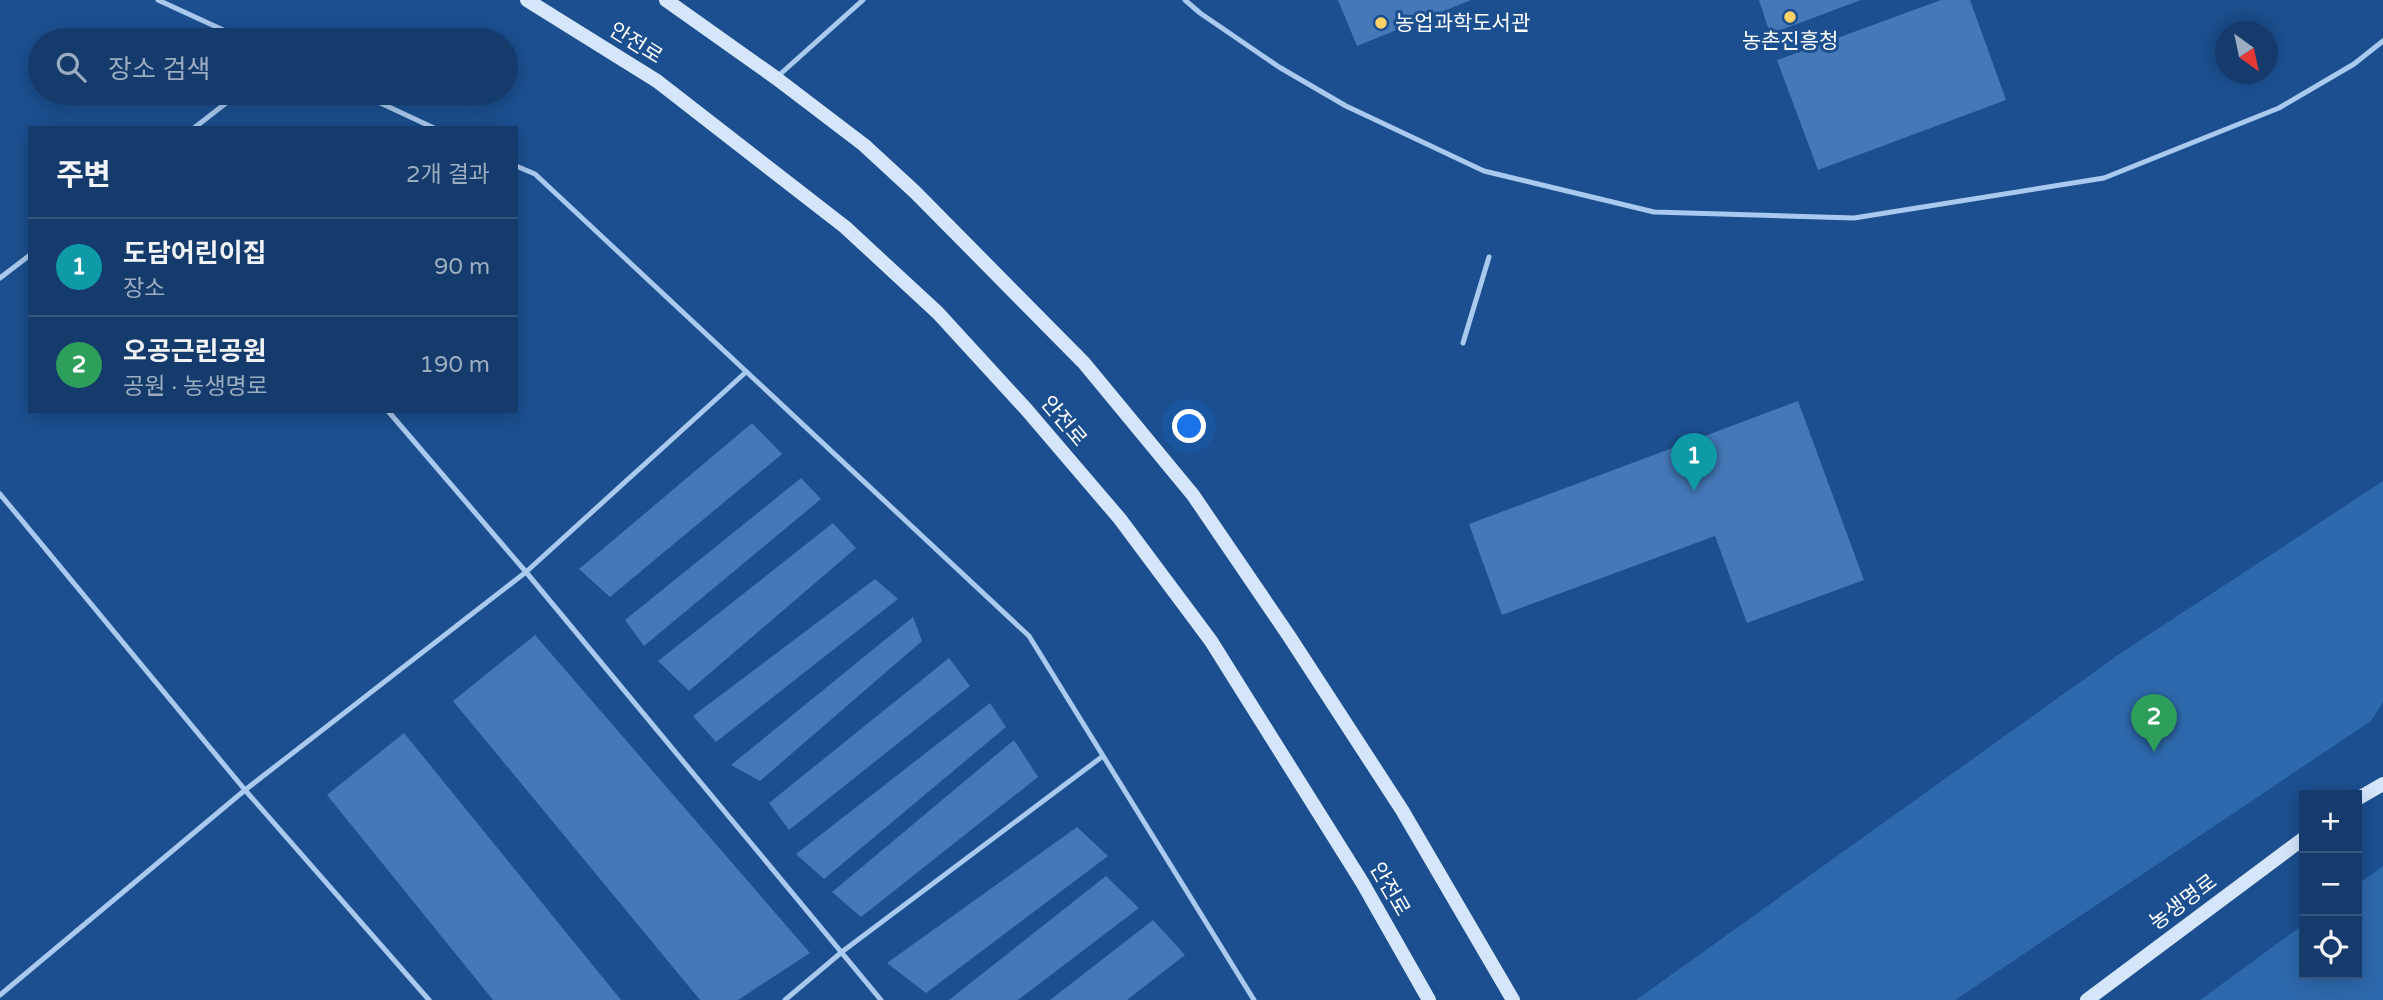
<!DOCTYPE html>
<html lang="ko">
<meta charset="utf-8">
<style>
:root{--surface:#143b6b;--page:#1d4271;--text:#f1f3f6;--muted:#9dadc1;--line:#33557e;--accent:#e69b98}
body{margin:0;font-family:"Varela Round","Noto Sans KR",sans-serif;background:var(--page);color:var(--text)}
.controls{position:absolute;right:21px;bottom:21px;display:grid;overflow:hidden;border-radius:0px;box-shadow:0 4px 18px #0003}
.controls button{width:63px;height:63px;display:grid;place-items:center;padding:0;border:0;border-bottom:2px solid var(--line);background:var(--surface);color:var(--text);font:35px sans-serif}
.compass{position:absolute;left:2215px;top:21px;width:63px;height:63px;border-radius:50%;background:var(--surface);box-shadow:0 4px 18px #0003;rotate:147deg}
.you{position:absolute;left:1190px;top:427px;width:24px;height:24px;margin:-18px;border:5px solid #fff;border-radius:50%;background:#1a73e8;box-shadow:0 0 0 10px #1a73e833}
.badge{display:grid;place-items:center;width:46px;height:46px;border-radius:50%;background:var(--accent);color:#fff;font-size:23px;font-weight:700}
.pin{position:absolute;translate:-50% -58px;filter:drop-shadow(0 2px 4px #0008)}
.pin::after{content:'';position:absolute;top:37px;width:24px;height:21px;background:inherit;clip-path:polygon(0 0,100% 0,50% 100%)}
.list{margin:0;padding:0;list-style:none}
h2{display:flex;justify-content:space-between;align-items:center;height:91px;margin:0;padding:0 28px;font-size:30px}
h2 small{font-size:23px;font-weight:400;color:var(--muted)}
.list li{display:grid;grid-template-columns:46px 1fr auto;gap:21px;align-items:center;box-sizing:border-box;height:98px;padding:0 28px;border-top:2px solid var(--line)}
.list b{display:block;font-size:26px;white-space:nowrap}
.list p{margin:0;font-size:23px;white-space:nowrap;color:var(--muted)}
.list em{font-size:23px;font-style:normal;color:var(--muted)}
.icon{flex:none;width:38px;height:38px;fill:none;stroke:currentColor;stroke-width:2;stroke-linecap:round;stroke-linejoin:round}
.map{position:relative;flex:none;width:2383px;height:1000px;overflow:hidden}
.search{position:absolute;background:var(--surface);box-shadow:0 4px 18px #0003;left:28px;top:28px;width:490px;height:77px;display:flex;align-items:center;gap:18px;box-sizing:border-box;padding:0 24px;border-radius:38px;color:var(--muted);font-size:26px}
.panel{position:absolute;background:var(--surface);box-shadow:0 4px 18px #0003;left:28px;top:126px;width:490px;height:287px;border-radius:0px}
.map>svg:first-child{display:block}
.green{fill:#2e69ad}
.building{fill:#4478b7}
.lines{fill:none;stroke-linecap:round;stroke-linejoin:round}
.lane{stroke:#a9c9ee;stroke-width:5}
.secondary{stroke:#d6e6fa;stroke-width:14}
.poi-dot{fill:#ffd166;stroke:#1b4f8f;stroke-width:2.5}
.labels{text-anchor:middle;stroke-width:6;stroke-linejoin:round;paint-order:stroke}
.poi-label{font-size:21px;fill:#fff;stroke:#1b4f8f;text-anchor:start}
.street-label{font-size:21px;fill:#fff;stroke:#1b4f8f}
</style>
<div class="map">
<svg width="2383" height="1000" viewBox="0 0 2383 1000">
<rect width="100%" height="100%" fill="#1b4f8f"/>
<path class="green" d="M2383,481v221l-12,19 -416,279h-319l482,-345z
M2383,866v134h-183l104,-76v50h53v-89z"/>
<path class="building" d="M1338,0h133l-114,46z
M1759,0h102l-91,34z
M1941,0h29l36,100 -188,70 -41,-110z
M1798,401l66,179 -117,43 -32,-87 -213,79 -33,-91z
M752,423l30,31 -172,143 -31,-28z
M801,478l20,21 -177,147 -19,-26z
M833,523l23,25 -167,143 -31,-30z
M875,579l23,20 -182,143 -23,-26z
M913,617l9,24 -162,140 -29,-16z
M535,635l275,318 -72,47h-38l-247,-299z
M949,658l21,28 -181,144 -20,-27z
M990,703l16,24 -182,152 -28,-25z
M404,733l217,267h-128l-166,-205z
M1014,740l24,37 -177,140 -29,-25z
M1077,827l31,29 -182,137 -39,-30z
M1106,876l33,32 -121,92h-69z
M1153,920l32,35 -58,45h-77z"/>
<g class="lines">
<path class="lane" d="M158,0l87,40
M1185,0l15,13 79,54 67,39 138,65 170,41 200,6 250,-40 175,-70 75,-44 29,-23
M777,77l86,-77
M359,93l75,35
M194,128l45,-35
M516,166l19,8 494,462 225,364
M0,278l30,-23
M1463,343l26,-86
M388,411l138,161 355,428
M0,494l245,296 184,210
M0,995l245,-205 281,-218 220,-200
M785,1000l58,-49 260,-195"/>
<path class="secondary" d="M527,0l130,81 188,146 93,86 88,96 94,110 91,122 151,241 67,118
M666,0l110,78 88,67 51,47 169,171 109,132 96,141 113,174 111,190
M2357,799l26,-15
M2087,1000l217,-162"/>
</g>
<g class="poi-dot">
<circle cx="1790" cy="17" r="7"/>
<circle cx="1381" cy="23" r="7"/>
</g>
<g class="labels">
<g class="poi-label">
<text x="1395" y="30">농업과학도서관</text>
<text x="1790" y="48" text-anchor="middle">농촌진흥청</text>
</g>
<g class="street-label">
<text transform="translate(636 43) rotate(32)" y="7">안전로</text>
<text transform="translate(1064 421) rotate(50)" y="7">안전로</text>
<text transform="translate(1390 889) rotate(60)" y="7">안전로</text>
<text transform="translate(2183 902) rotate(-37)" y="7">농생명로</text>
</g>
</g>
</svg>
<div class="controls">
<button>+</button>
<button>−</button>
<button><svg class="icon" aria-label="locate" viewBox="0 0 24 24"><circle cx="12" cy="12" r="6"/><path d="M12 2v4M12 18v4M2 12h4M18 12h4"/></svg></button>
</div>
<svg class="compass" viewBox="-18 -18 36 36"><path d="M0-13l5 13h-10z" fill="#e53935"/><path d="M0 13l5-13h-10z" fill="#9dadc1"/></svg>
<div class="you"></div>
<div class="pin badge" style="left:1694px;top:491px;background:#0f9aa8">1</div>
<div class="pin badge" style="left:2154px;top:752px;background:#2e9e5b">2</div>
<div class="search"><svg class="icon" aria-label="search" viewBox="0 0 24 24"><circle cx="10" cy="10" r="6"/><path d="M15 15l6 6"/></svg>장소 검색</div>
<section class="panel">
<h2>주변<small>2개 결과</small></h2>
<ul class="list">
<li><span class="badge" style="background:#0f9aa8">1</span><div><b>도담어린이집</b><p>장소</p></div><em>90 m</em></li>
<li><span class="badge" style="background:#2e9e5b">2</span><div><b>오공근린공원</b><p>공원 · 농생명로</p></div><em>190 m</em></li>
</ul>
</section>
</div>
